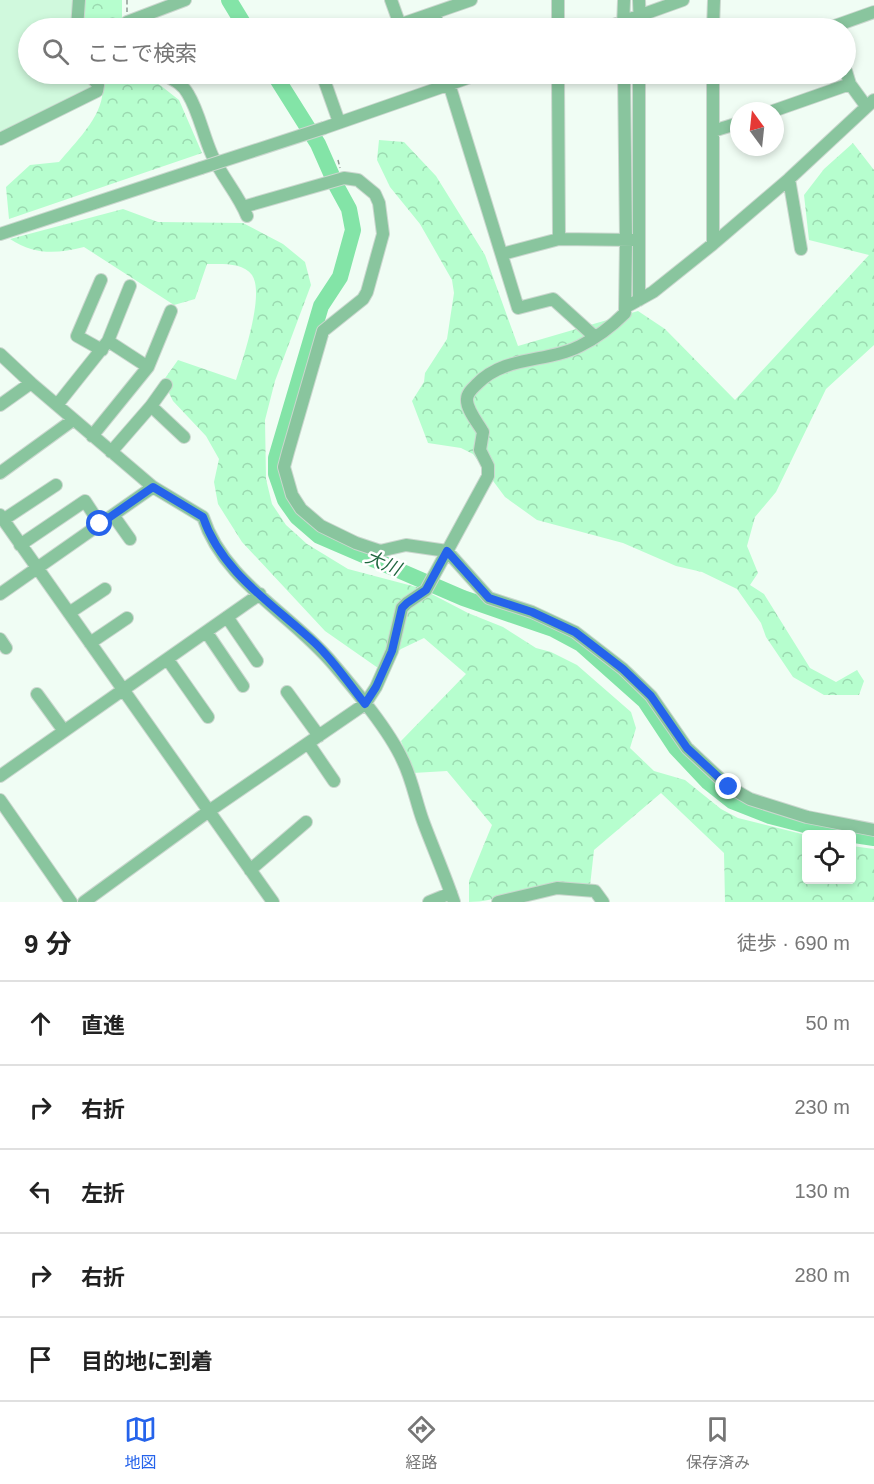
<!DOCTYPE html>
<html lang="ja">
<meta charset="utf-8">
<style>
:root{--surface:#fff;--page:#f6f6f6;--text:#222;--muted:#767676;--line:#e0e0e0;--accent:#2563eb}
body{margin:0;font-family:Arial,"Noto Sans JP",sans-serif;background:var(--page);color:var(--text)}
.controls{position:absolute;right:18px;bottom:18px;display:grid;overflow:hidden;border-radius:6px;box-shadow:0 3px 9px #0003}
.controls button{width:54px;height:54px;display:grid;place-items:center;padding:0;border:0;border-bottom:2px solid var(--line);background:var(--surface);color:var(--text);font:30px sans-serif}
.compass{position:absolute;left:730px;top:102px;width:54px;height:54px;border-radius:50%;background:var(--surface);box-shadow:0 3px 9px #0003;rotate:345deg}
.stop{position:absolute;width:18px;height:18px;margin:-14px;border:4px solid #2563eb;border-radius:50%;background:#fff}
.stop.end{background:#2563eb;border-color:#fff;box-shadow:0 2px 6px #0008}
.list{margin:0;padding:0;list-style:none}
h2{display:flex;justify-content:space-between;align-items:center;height:78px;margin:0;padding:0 24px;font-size:26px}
h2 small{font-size:20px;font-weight:400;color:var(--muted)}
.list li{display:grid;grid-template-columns:39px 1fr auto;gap:18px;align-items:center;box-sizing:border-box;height:84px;padding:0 24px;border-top:2px solid var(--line)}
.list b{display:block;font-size:22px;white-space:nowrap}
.list em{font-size:20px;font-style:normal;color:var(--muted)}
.icon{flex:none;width:33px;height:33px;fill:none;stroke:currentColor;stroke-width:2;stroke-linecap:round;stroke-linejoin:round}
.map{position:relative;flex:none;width:874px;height:902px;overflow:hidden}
.search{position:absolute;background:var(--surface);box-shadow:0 3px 9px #0003;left:18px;right:18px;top:18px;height:66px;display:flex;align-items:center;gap:15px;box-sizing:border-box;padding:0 21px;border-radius:33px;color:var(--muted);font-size:22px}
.sheet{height:498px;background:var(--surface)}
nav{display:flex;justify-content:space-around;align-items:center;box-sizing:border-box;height:84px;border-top:2px solid var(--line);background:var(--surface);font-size:16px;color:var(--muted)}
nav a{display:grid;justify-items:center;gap:3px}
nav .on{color:var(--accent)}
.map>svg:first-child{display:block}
.built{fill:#d0f9dd}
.forest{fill:url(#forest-crowns)}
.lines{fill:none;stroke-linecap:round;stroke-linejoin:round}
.river{stroke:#83e4a7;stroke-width:16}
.minor-casing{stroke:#cad7ce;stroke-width:14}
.path{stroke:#8e9a92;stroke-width:1.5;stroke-dasharray:4.5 3;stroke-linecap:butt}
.minor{stroke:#89c59e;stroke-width:12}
.minor-bridge-casing{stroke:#cad7ce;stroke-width:14;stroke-linecap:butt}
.minor-bridge{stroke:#89c59e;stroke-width:12}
.route{stroke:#2563eb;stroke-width:8}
.labels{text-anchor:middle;stroke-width:5;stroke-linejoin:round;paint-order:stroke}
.water-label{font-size:18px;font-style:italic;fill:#20663f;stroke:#fff}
</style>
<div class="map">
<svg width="874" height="902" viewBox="0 0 874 902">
<defs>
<pattern id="forest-crowns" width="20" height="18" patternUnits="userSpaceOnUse" patternTransform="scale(1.5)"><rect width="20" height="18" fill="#b6fece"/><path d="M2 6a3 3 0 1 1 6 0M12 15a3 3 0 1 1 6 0" fill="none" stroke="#9bd9b0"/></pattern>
</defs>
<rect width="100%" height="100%" fill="#f0fdf4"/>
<path class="built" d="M0,0h75l-2,28h-45v46h55l9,12v4l-92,44z"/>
<path class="forest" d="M85,0h37v28h-39z
M97,74h49l33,26 23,53 -193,66 -3,-32 24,-22 29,-3c18,-22 58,-59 38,-88z
M379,140l25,2 32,34 49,79 33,91 120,-35 27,18 70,71 134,-145 -60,-15 -5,-45 20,-26 29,-26 21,27v175l-48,44 -50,103 -21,25 -8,29 11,27 -8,12 14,9 46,74 26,14 21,-12 7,11 -5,14h-35l-31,-18 -27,-40 -5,-14 -24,-34 -35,-17 -26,-6 -53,-23 -86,-23 -32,-23 -32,-43 -12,-6 -33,-5 -16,-42 12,-19 1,-9 22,-34 7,-46 -2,-13 -32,-56 -30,-37 -13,-27z
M123,209l35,13 85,1 40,21 22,18 6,23 -36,96 -10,39 1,59 6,25 14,21 21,19 41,25 72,19 48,25 35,14 33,21 15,4 26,13 54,47 5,16 -6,20 24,23 31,9 36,29 17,9 68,17v45h46v-34l22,3v53h-149l-1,-49 -63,-60 -67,57 -4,36c-11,-1 -23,-3 -33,-2 -30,2 -59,18 -88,18v-21l23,-56 -45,-54 -34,2 -12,-32 65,-67 -42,-36 -23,11 -23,19 -53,-37 -83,-89 -24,-38 -4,-22 5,-23 -13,-23 -33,-35 -10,-20 15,-21 58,20c7,-21 29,-86 16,-105 -9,-13 -31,-11 -45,-11l-12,35 -21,6 -90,-58c-28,7 -49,8 -74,-8z"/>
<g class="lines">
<path class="river" d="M229,0l17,28
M274,74l44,70 19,43 12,22 4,21 -13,47 -19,29 -45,152v16l9,26 12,17 22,19 144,62 90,31 28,15 64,57 31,47 32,34 24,19 38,15 58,15 46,7"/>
<defs>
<path id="minor" d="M391,0l9,25
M639,0l1,28
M435,13l3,15
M623,27l1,-27
M77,28l2,-28
M129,28l-2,-6 58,-22
M390,28l81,-28
M558,28v-28
M605,28l78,-28
M713,28l1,-28
M829,28l45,-16
M846,71l4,13 16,22
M163,74c9,5 20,10 25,20 11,18 15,41 24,61 10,22 26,39 35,61
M322,74l17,48
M446,74l72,234 35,-9 42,38
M558,74l1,165
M773,111l77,-27
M324,128l155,-54
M713,131l26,-8
M0,139l97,-48 1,-6 -9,-11
M789,179l12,70
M243,207l101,-29 14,2 17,14 4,9 4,31 -16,58 -4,7 -40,32 -35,121 -4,15 8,28 9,14 20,17 35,17 24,8 26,-6 41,6 42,47 43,14 43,20 48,37 28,27 36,52 42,39 21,12 57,18 67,13
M0,234l201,-66
M713,244v-170
M502,254l57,-15 75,1
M101,280l-24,56 25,14
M639,300v-226
M626,307l27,-15 60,-48 76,-65 85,-79
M108,341l40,26
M0,354l31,29 122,104 50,30c21,65 89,97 131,148 22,26 55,65 69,96 9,18 13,41 20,60 10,27 22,54 31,81
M0,405l31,-22
M57,405l51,-64 22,-55
M151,406l33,31
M92,436l56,-69 23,-56
M111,452l40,-46 15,-21
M0,473l73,-53
M0,515l273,387
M113,515l17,24
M3,520l53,-35
M20,545l65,-44 15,23
M0,594l153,-107
M69,613l36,-24
M227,617l30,44
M207,633l36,53
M0,639l6,9
M90,643l37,-25
M168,660l40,57
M287,692l32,44
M37,694l27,37
M308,743l26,38
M0,776l260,-182
M0,800l71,102
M250,870l56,-48
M84,902l125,-91 156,-107 11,-17 16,-36 10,-43 5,-5 19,-13 62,-114v-10l-8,-16 3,-18c-5,-9 -17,-23 -16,-33 0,-6 6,-11 10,-15 28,-29 70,-21 103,-38 16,-8 33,-21 45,-33l1,-73 -2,-166
M429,902l22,-9
M498,902l59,-14 38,3 8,11"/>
</defs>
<use href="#minor" class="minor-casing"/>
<path class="path" d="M127,12v-12
M338,160l2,8"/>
<use href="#minor" class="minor"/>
<defs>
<path id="minor-bridge" d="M201,168l123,-40"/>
</defs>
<use href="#minor-bridge" class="minor-bridge-casing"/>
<use href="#minor-bridge" class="minor-bridge"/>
</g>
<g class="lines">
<path class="route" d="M100,524l53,-37 50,30c18,55 71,88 112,126 19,18 34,41 50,61l11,-17 16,-36 10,-43 5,-5 19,-13 21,-39 42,47 43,14 43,20 48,37 28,27 36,52 42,39"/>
</g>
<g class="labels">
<g class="water-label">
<text transform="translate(383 563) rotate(23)" y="6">大川</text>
</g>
</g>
</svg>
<div class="controls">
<button><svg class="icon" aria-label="locate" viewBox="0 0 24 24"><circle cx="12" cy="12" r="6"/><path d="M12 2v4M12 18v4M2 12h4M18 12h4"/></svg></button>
</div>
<svg class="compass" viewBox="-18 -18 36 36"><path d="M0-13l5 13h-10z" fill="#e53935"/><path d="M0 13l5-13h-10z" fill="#767676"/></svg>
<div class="stop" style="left:100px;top:524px"></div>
<div class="stop end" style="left:729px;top:787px"></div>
<div class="search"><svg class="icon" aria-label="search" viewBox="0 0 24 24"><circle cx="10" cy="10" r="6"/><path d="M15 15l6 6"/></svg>ここで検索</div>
</div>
<section class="sheet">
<h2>9 分<small>徒歩 · 690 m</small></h2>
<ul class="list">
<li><svg class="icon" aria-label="ahead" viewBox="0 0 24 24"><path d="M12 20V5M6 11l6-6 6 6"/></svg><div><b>直進</b></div><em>50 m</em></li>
<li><svg class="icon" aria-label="right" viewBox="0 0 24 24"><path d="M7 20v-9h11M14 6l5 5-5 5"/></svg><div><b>右折</b></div><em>230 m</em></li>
<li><svg class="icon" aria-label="left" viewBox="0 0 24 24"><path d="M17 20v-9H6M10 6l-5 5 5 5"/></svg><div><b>左折</b></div><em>130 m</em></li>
<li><svg class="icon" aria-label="right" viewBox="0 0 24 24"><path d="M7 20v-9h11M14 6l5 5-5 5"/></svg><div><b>右折</b></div><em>280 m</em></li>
<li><svg class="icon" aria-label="arrive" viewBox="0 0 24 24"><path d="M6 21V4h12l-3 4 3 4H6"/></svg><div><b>目的地に到着</b></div></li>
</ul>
</section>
<nav>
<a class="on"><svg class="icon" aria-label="map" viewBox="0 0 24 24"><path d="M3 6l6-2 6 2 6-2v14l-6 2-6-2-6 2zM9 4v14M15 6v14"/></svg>地図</a>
<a><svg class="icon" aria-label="directions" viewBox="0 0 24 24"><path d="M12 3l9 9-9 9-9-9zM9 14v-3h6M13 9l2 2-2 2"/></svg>経路</a>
<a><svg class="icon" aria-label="saved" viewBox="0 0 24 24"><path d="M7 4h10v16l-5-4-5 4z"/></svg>保存済み</a>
</nav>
